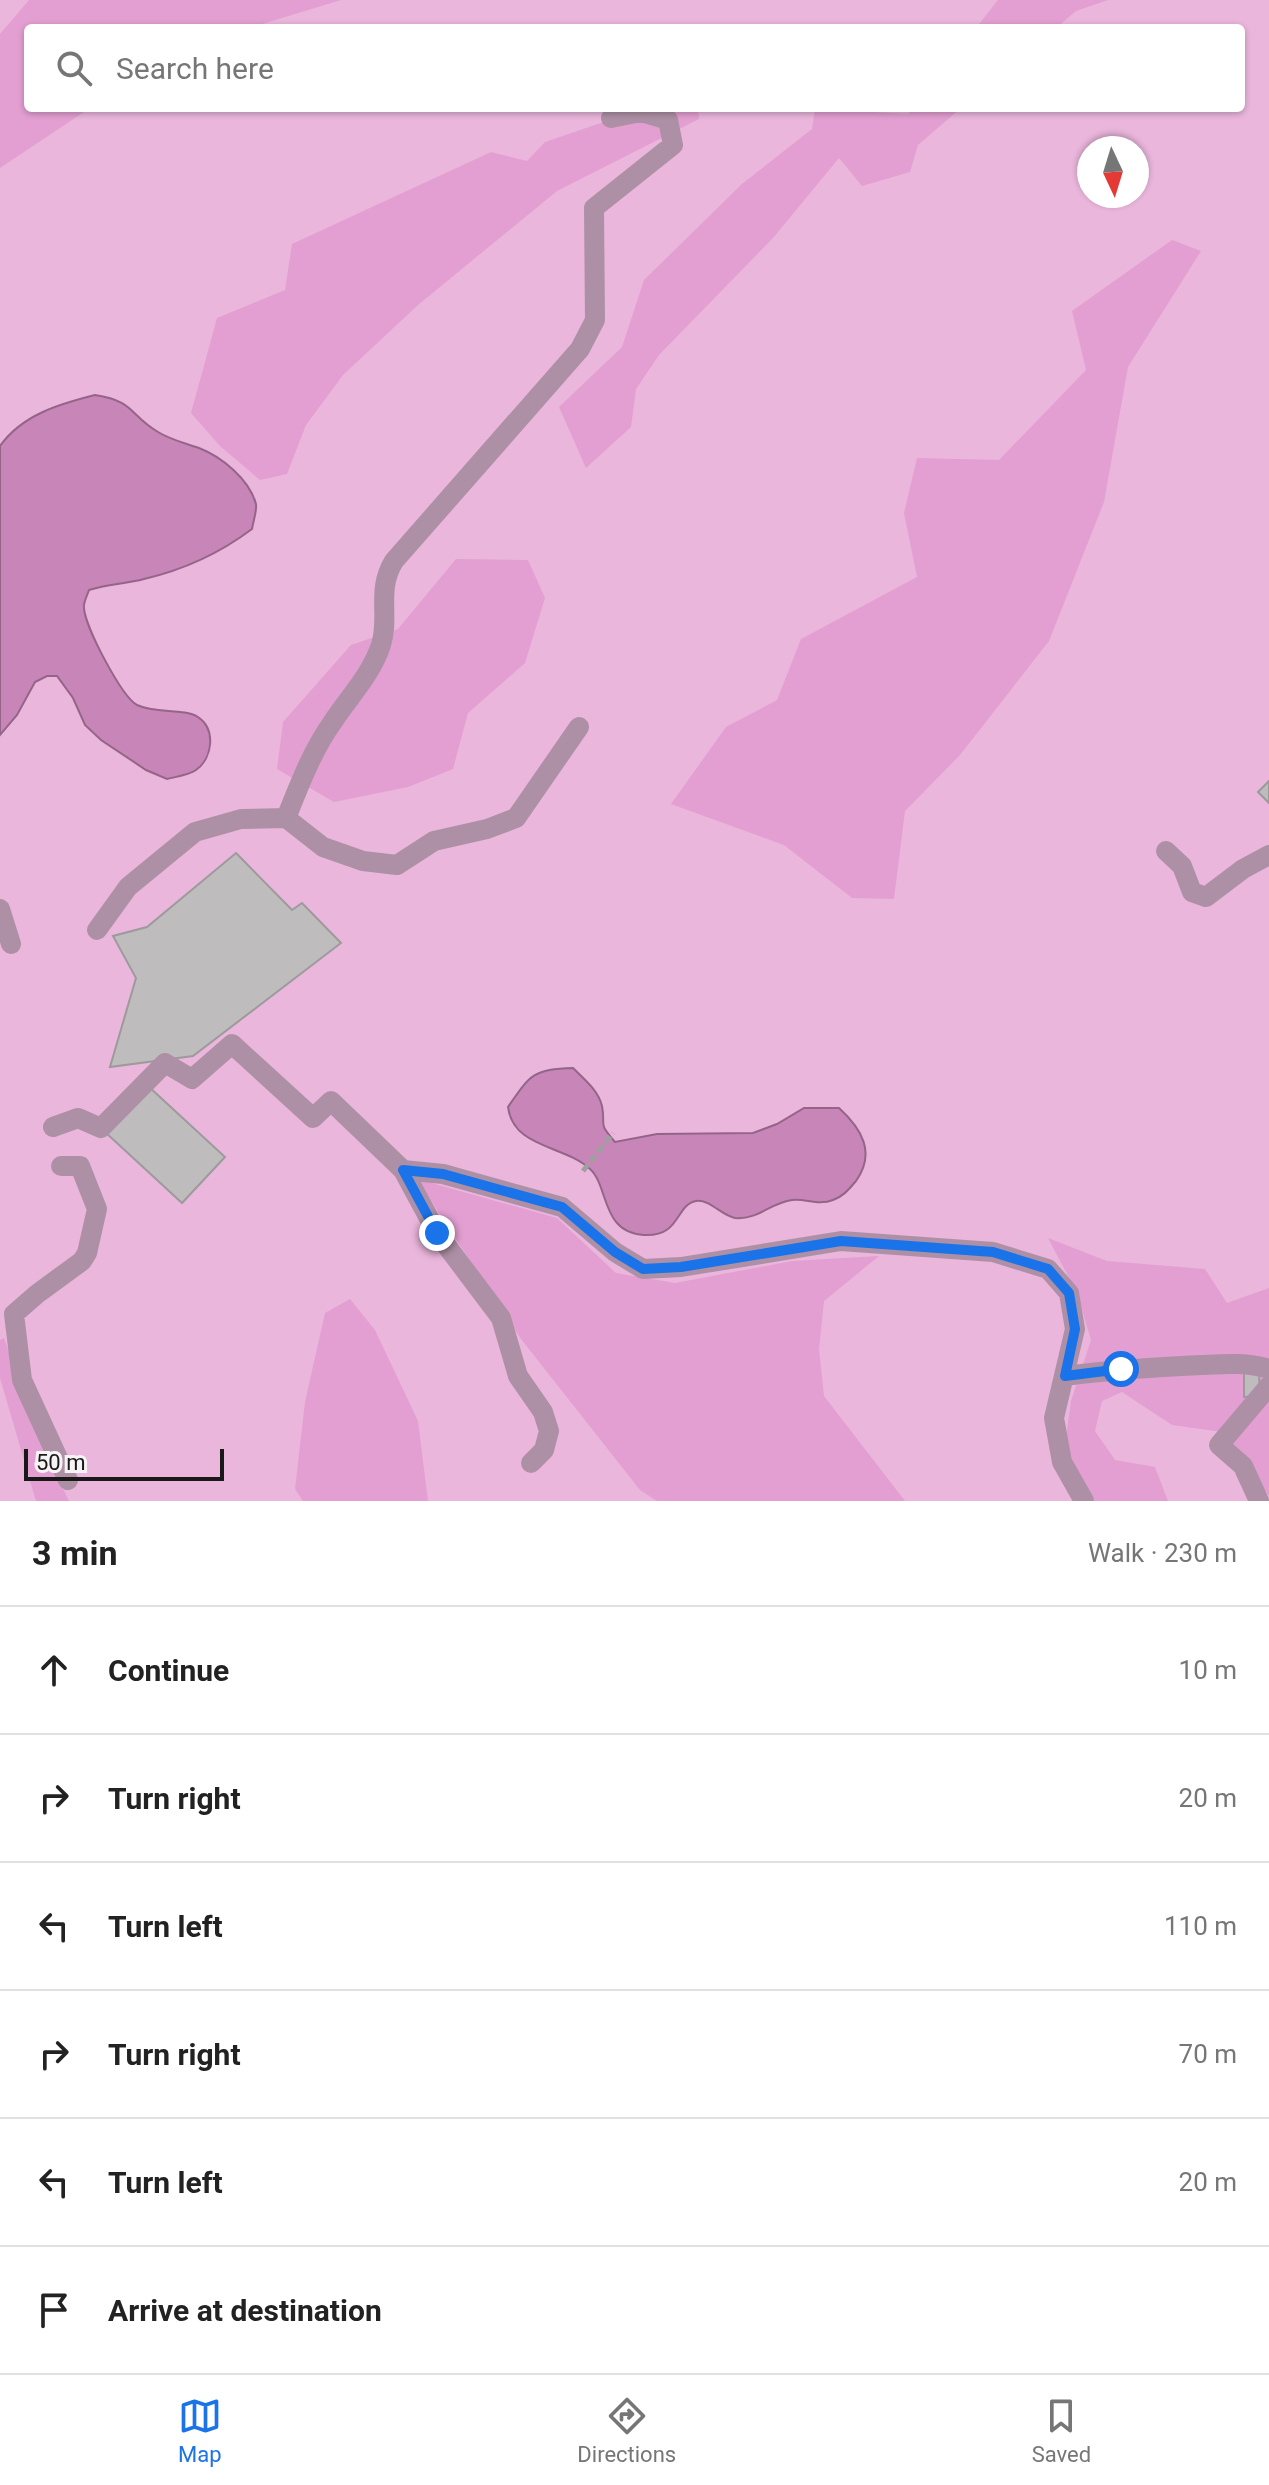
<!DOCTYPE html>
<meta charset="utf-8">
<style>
:root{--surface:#fff;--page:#f2f2f2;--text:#222;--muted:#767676;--line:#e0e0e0;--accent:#1a73e8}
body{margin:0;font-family:Roboto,sans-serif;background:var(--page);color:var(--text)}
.compass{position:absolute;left:1077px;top:136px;width:72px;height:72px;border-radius:50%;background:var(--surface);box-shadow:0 2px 6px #0004;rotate:176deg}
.scale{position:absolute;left:24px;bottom:20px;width:200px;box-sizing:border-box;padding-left:8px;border:4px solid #1a191a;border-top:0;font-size:22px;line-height:28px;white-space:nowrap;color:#1a191a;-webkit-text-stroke:6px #f6f3f5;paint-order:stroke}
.stop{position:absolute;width:24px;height:24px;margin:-18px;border:6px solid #1a73e8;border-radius:50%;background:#fff}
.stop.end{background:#1a73e8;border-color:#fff;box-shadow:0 2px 8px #0008}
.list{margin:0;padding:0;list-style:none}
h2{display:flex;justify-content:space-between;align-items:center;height:104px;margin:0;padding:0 32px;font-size:34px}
h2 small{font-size:26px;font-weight:400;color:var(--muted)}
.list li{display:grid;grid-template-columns:52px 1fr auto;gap:24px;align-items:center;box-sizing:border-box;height:128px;padding:0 32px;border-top:2px solid var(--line)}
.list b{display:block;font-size:30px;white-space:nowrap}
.list em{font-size:26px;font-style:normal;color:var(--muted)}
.icon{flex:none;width:44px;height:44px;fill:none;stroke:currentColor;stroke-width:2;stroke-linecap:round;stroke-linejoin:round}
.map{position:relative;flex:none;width:1269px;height:1501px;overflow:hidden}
.search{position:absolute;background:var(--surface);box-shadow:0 2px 6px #0004;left:24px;right:24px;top:24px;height:88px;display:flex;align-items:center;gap:20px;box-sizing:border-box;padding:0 28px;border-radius:8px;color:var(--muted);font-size:30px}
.sheet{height:872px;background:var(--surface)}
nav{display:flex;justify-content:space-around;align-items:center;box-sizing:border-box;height:112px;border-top:2px solid var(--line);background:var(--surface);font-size:22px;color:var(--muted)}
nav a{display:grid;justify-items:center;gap:4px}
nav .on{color:var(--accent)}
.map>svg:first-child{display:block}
.green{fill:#eab6dc;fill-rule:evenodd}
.forest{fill:#e39fd2}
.water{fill:#c886b8;stroke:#946589;stroke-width:2}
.building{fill:#bfbcbe;stroke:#9d9a9c;stroke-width:2}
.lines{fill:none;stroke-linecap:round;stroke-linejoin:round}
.path{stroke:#a09e9f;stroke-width:5;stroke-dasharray:8 4;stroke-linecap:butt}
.minor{stroke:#ae90a6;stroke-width:20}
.route{stroke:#1a73e8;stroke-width:10}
</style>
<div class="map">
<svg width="1269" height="1501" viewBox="0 0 1269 1501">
<rect width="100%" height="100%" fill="#f6f3f5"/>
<path class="green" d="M0,0h1269v1501h-1269zM28,28h1213v80h-1213zM1089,148h48v48h-48z"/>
<path class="forest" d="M29,0h312l-92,28h-221v80h62l-90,60v-134z
M998,0h110l-32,11 -20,17h-80z
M645,108h53l1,11 -142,72 -139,114 -75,70 -37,50 -19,49 -27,6 -40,-34 -29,-33 26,-95 68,-28 7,-46 199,-92 36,9 18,-19z
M914,108h47l-43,37 -8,27 -48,14 -23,-28 -66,80 -114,117 -23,34 -5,38 -45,41 -27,-61 63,-60 22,-67 98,-96 70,-55 3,-20 93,5z
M1172,240l29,11 -73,116 -24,135 -55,139 -89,114 -55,56 -11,88 -42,-1 -68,-53 -113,-41 55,-77 51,-27 24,-61 116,-62 -13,-64 13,-55 82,2 87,-90 -14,-59z
M456,559l72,1 17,38 -20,65 -57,50 -15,56 -45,18 -74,15 -57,-33 6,-47 68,-77 47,-16z
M417,1179l140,39 59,55 59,10 117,-22 87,-5 -55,45 -5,48 5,47 81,105h-248l-17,-11 -119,-151z
M1048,1238l59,23 98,8 22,34 42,-15v208l-47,-64 -50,-7 -50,-33 -20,9 -7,30 20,29 40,7 13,34h-76l-27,-56 6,-44 20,-61 -14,-47z
M350,1299l25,31 43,91 10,80h-125l-8,-12 10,-87 20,-89z
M4,1338l39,109 26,54h-33l-36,-123v-38z"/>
<path class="water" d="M95,395c40,6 34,20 63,37 13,8 27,11 41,16 23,9 50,31 57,56 1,7 -3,18 -4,25 -32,24 -69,41 -108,50 -19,5 -37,5 -55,11 -2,6 -6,13 -5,18 1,19 38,89 53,97 19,9 46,3 61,12 18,12 15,41 -2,53 -7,5 -21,7 -29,9l-21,-9 -45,-30 -16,-15 -12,-27 -16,-22h-10l-12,6 -18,33 -17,20v-289c22,-31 59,-42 95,-51z
M573,1068c11,11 25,22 29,38 4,22 -5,15 13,36l42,-8 96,-1 24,-9 27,-16h35c23,21 37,45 17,73 -7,8 -12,15 -23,19 -15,6 -28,-2 -41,0 -22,3 -34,20 -57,18 -13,-2 -25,-19 -39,-17 -21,4 -15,36 -52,34 -43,-2 -35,-49 -54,-66 -26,-24 -77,-21 -82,-62 22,-32 25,-38 65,-39z"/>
<path class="building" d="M1269,781v22l-11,-11z
M236,853l56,57 10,-7 39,40 -148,113 -83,11 26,-89 -23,-42 34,-9z
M148,1086l77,71 -43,46 -77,-71z
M1244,1372h15l1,24 -16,1z"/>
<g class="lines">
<path class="path" d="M583,1171l30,-38"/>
<path class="minor" d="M286,818c13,-32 26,-67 46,-95 17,-26 39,-48 49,-78 9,-29 -5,-55 13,-84l186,-212 15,-29 -1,-112 79,-63 -5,-25 -27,-8 -30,6
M1166,851l16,15 10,26 14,5 37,-28 26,-14
M0,909l11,35
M97,930l31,-43 67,-55 46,-13 45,-1 37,29 40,14 34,4 37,-24 53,-12 29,-11 63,-91
M53,1127l25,-9 23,10 64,-65 27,16 40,-35 81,74 18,-17 72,69 40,4 119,33 53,45 28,17 38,-2 160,-26 152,11 55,17 21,24 6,36 -21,89 8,44 22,39
M61,1166h19l17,43 -10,44 -5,8 -45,33 -23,20 8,66 46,100
M403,1170l34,63 64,85 17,58 25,36 6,19 -5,19 -13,13
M1065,1376c46,-6 91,-9 136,-11 23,-1 46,-3 68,4
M1259,1501l-16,-35 -24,-21 50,-59"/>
</g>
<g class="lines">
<path class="route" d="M437,1233l-34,-63 40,4 119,33 53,45 28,17 38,-2 160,-26 152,11 55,17 21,24 6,36 -10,47 56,-7"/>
</g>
</svg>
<svg class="compass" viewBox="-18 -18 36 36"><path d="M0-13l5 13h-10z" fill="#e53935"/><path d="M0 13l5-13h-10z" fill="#767676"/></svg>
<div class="scale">50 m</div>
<div class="stop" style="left:1121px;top:1369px"></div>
<div class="stop end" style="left:437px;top:1233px"></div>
<div class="search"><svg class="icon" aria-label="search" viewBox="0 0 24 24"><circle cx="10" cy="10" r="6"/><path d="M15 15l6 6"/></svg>Search here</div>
</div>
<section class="sheet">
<h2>3 min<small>Walk · 230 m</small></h2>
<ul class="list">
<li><svg class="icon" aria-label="ahead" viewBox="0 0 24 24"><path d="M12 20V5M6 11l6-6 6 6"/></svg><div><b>Continue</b></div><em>10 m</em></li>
<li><svg class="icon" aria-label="right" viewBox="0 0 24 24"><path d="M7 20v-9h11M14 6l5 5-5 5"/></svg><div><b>Turn right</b></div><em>20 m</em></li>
<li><svg class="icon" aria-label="left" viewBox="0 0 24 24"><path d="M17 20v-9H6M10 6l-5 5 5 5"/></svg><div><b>Turn left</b></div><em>110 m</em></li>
<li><svg class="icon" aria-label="right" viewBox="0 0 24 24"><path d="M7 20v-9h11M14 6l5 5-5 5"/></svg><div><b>Turn right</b></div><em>70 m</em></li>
<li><svg class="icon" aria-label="left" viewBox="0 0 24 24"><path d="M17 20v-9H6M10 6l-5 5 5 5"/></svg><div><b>Turn left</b></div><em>20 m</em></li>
<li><svg class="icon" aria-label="arrive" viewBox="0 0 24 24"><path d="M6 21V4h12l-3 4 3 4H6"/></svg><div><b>Arrive at destination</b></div></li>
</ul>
</section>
<nav>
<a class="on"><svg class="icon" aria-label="map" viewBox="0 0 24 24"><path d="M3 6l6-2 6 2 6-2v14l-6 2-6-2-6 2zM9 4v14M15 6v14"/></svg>Map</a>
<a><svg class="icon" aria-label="directions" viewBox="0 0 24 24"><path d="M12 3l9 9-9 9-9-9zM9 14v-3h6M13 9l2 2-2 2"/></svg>Directions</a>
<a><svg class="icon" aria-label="saved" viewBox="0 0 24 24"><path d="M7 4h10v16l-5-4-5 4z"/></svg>Saved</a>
</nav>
